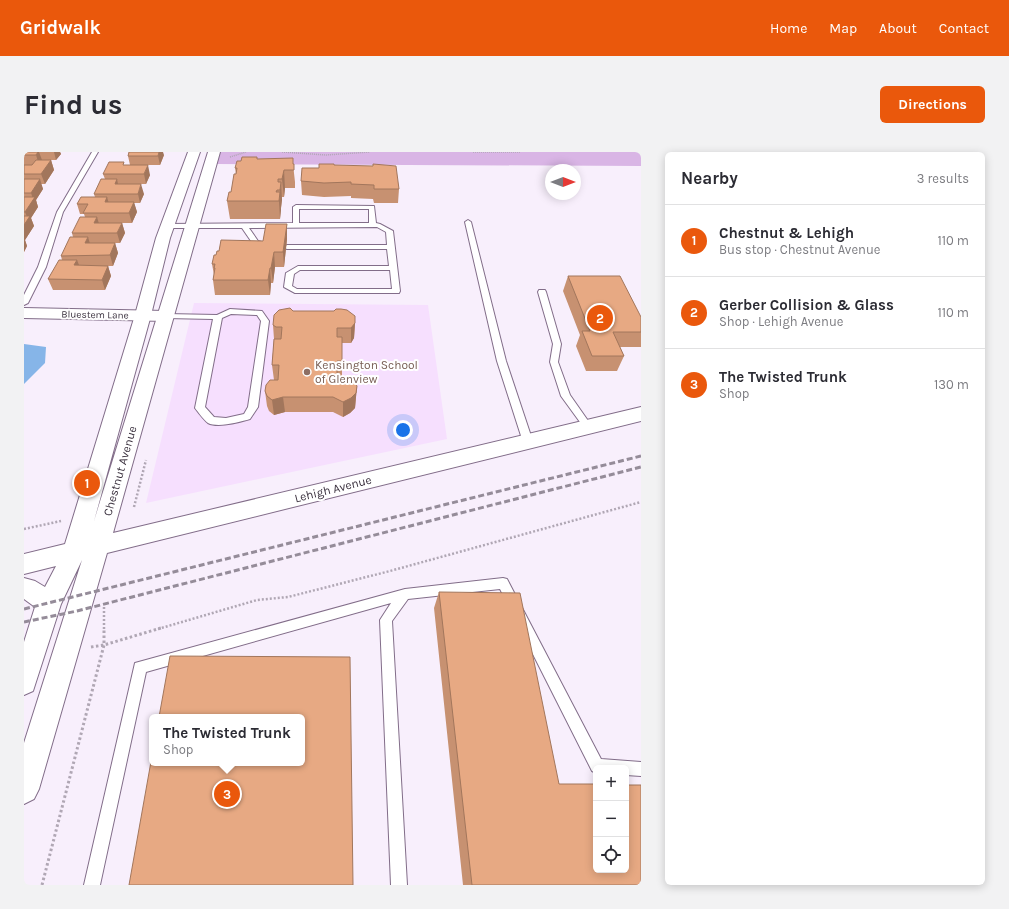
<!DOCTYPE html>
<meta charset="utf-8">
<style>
:root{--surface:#fff;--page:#f2f2f3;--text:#2b2b33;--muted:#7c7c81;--line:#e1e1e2;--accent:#ea580c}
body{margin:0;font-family:Karla,sans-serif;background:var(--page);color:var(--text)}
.controls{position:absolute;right:12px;bottom:12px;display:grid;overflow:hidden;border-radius:6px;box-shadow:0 2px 10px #0003}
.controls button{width:36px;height:36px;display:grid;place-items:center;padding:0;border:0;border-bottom:1px solid var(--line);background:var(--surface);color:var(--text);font:20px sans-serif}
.compass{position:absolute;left:521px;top:12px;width:36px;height:36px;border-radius:50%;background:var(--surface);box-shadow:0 2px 10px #0003;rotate:90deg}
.you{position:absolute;left:379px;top:278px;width:14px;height:14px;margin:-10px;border:3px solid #fff;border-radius:50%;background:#1a73e8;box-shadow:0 0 0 6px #1a73e833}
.badge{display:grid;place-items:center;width:26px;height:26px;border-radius:50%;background:var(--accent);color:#fff;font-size:13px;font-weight:700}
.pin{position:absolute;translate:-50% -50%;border:2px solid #fff;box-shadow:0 1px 4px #0006}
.popup{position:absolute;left:125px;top:562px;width:156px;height:52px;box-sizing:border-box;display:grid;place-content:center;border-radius:6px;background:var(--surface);filter:drop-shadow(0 1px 3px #0005);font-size:13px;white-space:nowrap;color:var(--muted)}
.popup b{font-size:15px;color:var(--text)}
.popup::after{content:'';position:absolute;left:50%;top:100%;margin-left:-8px;border:8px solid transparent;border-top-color:var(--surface)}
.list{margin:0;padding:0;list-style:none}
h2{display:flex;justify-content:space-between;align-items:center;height:52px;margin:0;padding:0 16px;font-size:17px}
h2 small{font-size:13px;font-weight:400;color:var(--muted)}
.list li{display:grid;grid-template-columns:26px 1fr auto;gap:12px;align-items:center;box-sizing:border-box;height:72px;padding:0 16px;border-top:1px solid var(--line)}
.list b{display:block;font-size:15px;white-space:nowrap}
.list p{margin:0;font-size:13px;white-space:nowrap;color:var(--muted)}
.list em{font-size:13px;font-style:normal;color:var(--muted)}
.icon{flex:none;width:22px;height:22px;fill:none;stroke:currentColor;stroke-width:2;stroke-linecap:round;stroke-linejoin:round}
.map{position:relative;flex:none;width:617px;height:733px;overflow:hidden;border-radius:6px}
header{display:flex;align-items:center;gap:24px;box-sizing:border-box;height:56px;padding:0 20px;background:var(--accent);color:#fff}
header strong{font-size:19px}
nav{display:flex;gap:22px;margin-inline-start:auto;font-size:14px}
.intro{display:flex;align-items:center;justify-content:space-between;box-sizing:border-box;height:96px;padding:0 24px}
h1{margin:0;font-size:28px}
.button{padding:10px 18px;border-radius:6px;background:var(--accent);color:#fff;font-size:14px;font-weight:700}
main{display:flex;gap:24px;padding:0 24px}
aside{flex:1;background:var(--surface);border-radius:6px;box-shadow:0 2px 10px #0003}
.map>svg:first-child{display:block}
.built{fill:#f6dffe}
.green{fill:#d9b5e5}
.water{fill:#86b5e8}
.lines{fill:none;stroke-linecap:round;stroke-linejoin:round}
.lane-casing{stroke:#826d89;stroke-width:2}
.street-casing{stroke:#826d89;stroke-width:2}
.secondary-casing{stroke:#826d89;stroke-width:2}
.path-far2{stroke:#b0a7b4;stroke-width:1.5;stroke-dasharray:1 1;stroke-linecap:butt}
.path-far1{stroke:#b0a7b4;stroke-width:2.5;stroke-dasharray:2 2;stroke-linecap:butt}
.path{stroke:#b0a7b4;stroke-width:3;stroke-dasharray:2.5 2.5;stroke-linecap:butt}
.lane{fill:#fff;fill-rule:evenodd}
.street{fill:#fff;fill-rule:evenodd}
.secondary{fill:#fff;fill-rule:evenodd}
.rail{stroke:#958c99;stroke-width:3;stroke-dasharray:6 3;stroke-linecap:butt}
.wall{fill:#c79171}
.shaded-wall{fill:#a2765c}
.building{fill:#e7a983;stroke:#a2765c}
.education-dot{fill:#8d6e63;stroke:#fff;stroke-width:1.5}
.labels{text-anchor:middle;stroke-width:4;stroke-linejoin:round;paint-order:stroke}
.far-street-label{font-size:10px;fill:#3a313e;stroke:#fff}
.education-label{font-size:12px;fill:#785e54;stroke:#fff;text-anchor:start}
.street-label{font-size:12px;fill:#3a313e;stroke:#fff}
</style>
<header>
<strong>Gridwalk</strong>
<nav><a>Home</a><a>Map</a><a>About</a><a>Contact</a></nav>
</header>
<div class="intro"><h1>Find us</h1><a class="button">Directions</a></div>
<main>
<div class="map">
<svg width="617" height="733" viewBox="0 0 617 733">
<rect width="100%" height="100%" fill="#f8effc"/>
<path class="built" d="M170,151l234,2 19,134 -301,64z"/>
<path class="green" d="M195,0h422v14l-425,-2z"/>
<path class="water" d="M0,192l22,3 -1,16 -21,21z"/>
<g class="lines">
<defs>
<path id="lane" d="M68,0h6l-35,60 -17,55 -18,36 -4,2v-10l14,-28 19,-55z
M272,53l78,1 2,17 4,1 13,7 7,60 -1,2h-104l-11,-6 2,-14 12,-7h91l-2,-17h-100l-4,-2 4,-2h100l-1,-13 -9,-5 -128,1 9,13 11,3 1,2 -4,2 -13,-4 -11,-16h-75l-3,-2 3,-2 126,-1v-16zM275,57h70v14h-70zM276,118h90l2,19h-95l-5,-3 2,-12z
M444,68l3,2 35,139 27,81 -1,3h-8l-1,-3 -26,-81 -32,-139z
M515,138h6l1,2 15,52 -3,18 12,33 21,30 2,2 -2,2h-6l-24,-33 -11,-34 3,-18 -15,-52z
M206,157l32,2 7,10 -11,86 -8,12c-10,3 -32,9 -42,4 -4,-3 -10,-11 -13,-15l18,-89 -47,-1 -4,-2 4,-2 51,1zM207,162l26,1 4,6 -13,86 -4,7 -18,4 -12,-1 -9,-10 17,-89z
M479,426l4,1 94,180 40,3v14l-15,-1v-7h-30v5l-4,-2 -92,-182 -92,10 -16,22 15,264h-16l-11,-265 11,-17 -245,69 -46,213h-16l51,-222 270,-74z"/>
<path id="street" d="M0,156l142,3 6,2 2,3 -2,3 -6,2 -142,-3z"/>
<path id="secondary" d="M164,0h12l-30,86 -19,77 -57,206 114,-369h12l-107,381 528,-126v14l-534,132 -68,236 -5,10 -10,5v-61l58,-183 -21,44 -28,87 -9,4v-53l11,-35 -11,-8v-21l11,3 10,6 11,-21 -32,8v-20l41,-10 70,-229 21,-77z"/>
</defs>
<use href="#lane" class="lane-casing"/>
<use href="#street" class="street-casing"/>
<use href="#secondary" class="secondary-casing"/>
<path class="path-far2" d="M258,0l44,3 44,-3
M449,0h48
M206,5l16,-5"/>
<path class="path-far1" d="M110,355l12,-47
M0,377l37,-8
M80,455v22
M134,477l99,-29 31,-3 102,-26 251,-69"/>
<path class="path" d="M67,495l13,-2 57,-17
M18,733l62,-240v-17"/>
<use href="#lane" class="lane"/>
<use href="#street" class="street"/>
<use href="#secondary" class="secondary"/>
<path class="rail" d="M0,457l617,-153
M0,470l53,-11 564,-144"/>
</g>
<path class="wall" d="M0,0h36l1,2 -5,6h-5l3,10 -9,14h-4l2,5 -7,11 2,7 -7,11 3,8 -9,14 2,6 -3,6v-87h9h-9z
M140,3l-4,10h-30l-2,-9z
M234,7l35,5 2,18v6h-10l-1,9h-2l-2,22h-50l-3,-18 4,-9 5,-18 -1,-6z
M101,13l25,10 -4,9h-28l26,10 -4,9h-6l3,9 -5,11h-10l3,10 -5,10h-5l3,10 -5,13h-5l3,10 -6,14h-52l-5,-11 14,-19 -1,-4 12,-19 -1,-4 13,-16 -1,-3h-4l-3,-10 18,-7 -1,-3 11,-15 -2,-5z
M310,13l65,24 -1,14h-24l-1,-4 -22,-1v-2l-27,1 -22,-2 -1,-14 18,-13z
M263,72v15l-3,28h-9l-2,16h-2l-1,12h-55l-2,-15 1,-5 -2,-11 7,-13 44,-10z
M544,124l73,41v30h-21l4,9 -7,15h-31l-10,-25 4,-11 -17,-44z
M269,159l62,12 -1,15 -3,5h-9v34h-5v1l20,8 -2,22 -5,5 -7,4 -10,-5h-48l-11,3 -5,-4 -2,-5 -2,-15 9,-11 -2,-15 2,-26 -1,-14z
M415,440l120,192 82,101h-178l-29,-277z"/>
<path class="shaded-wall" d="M14,0h1l3,8 -3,5 -3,-10z
M30,0h6l1,2 -5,6z
M135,0h4l1,3 -4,10 -2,-9z
M27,8l3,10 -9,14 -4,-10z
M124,13l2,10 -4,9 -2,-10z
M260,18l1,18 -1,9 -2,-18z
M16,27l3,10 -7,11 2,7 -7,11 3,8 -9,14 2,6 -3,6v-27l4,-6 -3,-7 8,-13 -2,-6z
M93,27l2,10 -4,-5z
M257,30l1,18 -1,8 -1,-18z
M117,32l3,10 -4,9 -2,-9z
M256,40l1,18 -1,9 -1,-18z
M83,45l3,10 -5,-5z
M110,50l3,10 -5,11 -3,-10z
M73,65l3,10 -6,-4z
M98,71l3,10 -5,10 -3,-10z
M263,72v15l-3,28 -1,-15z
M64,85l3,10 -6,-4z
M91,91l3,10 -5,13 -3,-11z
M250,100l1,15 -2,16 -2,-15z
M53,108l4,10 -7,-5z
M84,114l3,10 -6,14 -3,-10z
M246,116l1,15 -1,12 -2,-15z
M331,171l-1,15 -3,5v-15z
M333,234l-2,22 -5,5 -7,4v-15z
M259,245l2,15 -11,3 -2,-15z"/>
<path class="building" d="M0,0h14l-2,3h-12z
M105,0h30l-1,4h-30z
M218,5h15v2l36,-1v6h1v6h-10l-2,9h-4v3h3l-1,8h-3l-1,2h4l-1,9h-52l2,-9h2l3,-18h2l1,-6h-2l2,-7h4z
M12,8h15l-10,14h-17v-9h8z
M85,10h15l-1,3h25l-4,9h-41z
M295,12h15v1l39,1v-2l23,2 3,23h-25v-4l-23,-1v-2l-27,1 -23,-2 1,-13h17z
M0,27h16l-9,14h-7z
M77,27h16l-2,5h26l-3,10h-44z
M0,45h11l-10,15h-1z
M57,45h26l-2,5h29l-5,11h-46l5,-9h-11z
M0,64h6l-6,9z
M56,65h17l-3,6h28l-5,10h-45z
M242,72h21l-4,28h-9l-3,16h-1l-2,12h-55l2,-12h-1l1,-4h-3l2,-9h2l1,-4h2l2,-11 42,1z
M46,85h18l-3,6h30l-5,12 -49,1z
M35,108h18l-3,5 34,1 -6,14 -54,-1z
M544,124h52l21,41v15h-28l11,24h-32l-10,-25h8z
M266,156l3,3h41l2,-2h5l6,1 8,6v7l-4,5h-14v9h5v24h-5v17h9l7,2 4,6 -1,7 -5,5 -8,4 -10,-5h-50l-11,3 -5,-4 -2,-5 1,-6 4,-5h8l1,-15h-7l2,-26h7l1,-12h-6l-3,-2 1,-10 5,-5z
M415,440l81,1 39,191h37v86h30v-85h15v100h-169z
M146,504l180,1 3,228h-224l23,-129v7h150v-46h-143z"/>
<circle class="education-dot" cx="283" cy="220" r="4"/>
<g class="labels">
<g class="far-street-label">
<text transform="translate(71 162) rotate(1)" y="4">Bluestem Lane</text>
</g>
<g class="education-label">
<text x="291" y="217">Kensington School<tspan x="291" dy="14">of Glenview</tspan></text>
</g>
<g class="street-label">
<text transform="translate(96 319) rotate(-74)" y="4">Chestnut Avenue</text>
<text transform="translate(309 337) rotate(-14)" y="4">Lehigh Avenue</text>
</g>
</g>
</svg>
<div class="controls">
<button>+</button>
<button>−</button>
<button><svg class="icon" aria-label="locate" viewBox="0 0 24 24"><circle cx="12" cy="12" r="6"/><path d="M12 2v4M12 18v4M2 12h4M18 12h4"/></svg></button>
</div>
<svg class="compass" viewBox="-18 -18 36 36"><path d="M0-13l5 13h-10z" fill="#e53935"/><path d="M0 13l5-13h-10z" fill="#7c7c81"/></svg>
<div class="you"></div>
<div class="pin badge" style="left:63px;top:331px">1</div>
<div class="pin badge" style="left:576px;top:166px">2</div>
<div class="pin badge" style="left:203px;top:642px">3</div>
<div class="popup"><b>The Twisted Trunk</b>Shop</div>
</div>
<aside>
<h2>Nearby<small>3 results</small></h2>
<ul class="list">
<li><span class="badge">1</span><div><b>Chestnut &amp; Lehigh</b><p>Bus stop · Chestnut Avenue</p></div><em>110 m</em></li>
<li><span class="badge">2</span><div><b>Gerber Collision &amp; Glass</b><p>Shop · Lehigh Avenue</p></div><em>110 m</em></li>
<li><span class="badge">3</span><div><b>The Twisted Trunk</b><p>Shop</p></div><em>130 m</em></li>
</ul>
</aside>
</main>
